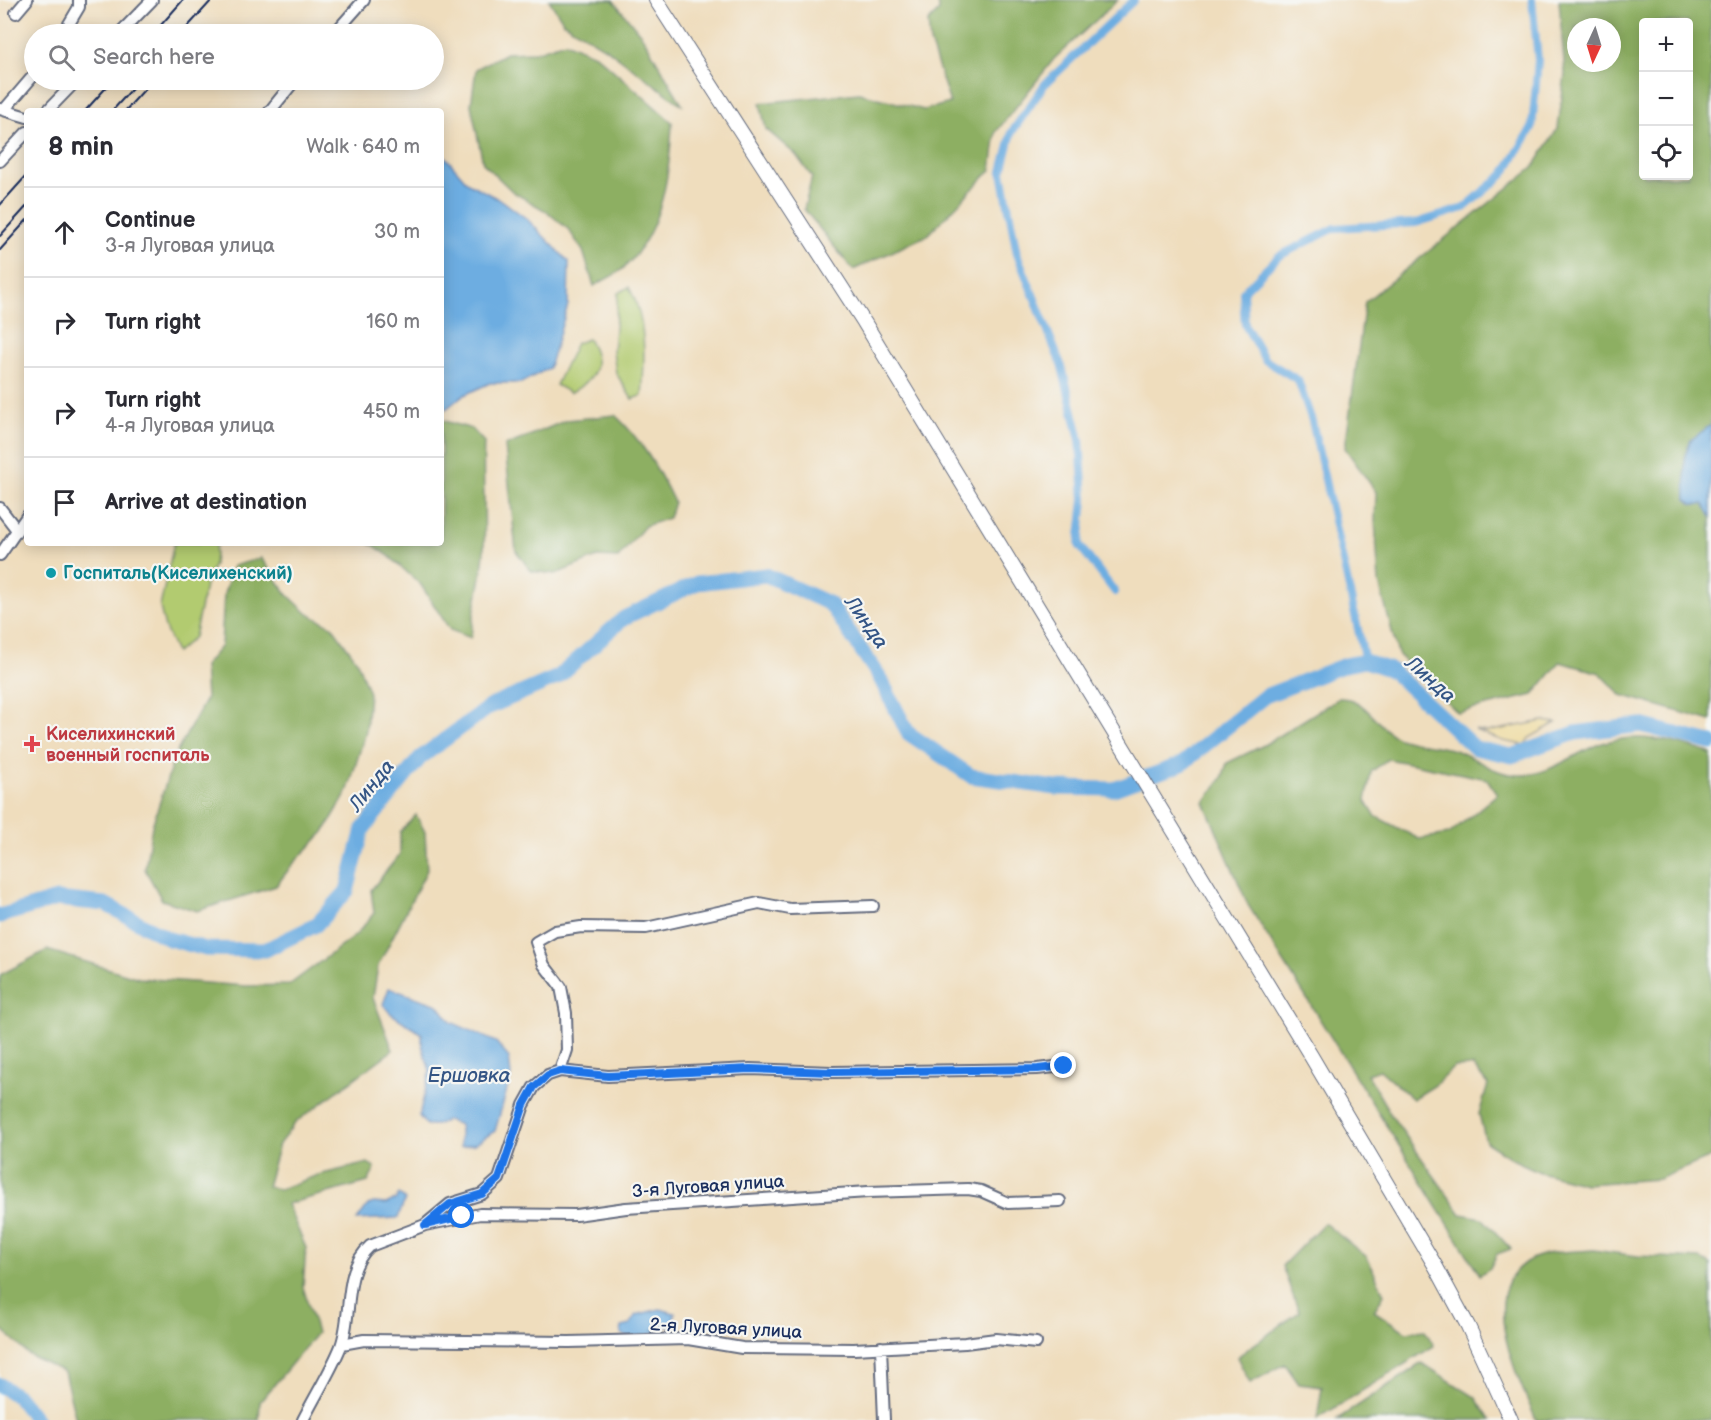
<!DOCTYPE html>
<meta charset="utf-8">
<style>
:root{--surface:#fff;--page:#f7f7f7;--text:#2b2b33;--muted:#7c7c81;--line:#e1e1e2}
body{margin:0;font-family:"Balsamiq Sans",sans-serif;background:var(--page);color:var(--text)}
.controls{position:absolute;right:18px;top:18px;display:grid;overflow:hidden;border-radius:6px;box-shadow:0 3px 15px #0003}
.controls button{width:54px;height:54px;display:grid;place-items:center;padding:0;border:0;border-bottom:2px solid var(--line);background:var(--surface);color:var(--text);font:30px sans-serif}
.compass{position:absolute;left:1567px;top:18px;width:54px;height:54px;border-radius:50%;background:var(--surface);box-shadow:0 3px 15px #0003;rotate:184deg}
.stop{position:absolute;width:18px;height:18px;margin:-14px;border:4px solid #1a73e8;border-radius:50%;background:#fff}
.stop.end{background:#1a73e8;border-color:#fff;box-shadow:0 2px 6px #0008}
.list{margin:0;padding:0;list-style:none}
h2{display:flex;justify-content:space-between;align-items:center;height:78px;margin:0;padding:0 24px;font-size:26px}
h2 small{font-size:20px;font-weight:400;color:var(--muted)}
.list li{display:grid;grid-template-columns:39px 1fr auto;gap:18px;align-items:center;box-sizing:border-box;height:90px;padding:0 24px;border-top:2px solid var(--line)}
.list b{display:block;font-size:22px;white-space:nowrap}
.list p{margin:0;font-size:20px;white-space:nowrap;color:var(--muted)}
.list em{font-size:20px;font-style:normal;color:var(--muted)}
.icon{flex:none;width:33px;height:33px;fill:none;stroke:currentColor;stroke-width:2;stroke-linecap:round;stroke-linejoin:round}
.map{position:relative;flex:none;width:1711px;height:1420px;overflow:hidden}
.search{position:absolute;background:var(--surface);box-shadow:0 3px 15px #0003;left:24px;top:24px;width:420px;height:66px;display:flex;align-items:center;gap:15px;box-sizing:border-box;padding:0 21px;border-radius:33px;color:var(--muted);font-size:22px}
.panel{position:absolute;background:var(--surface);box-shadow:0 3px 15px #0003;left:24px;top:108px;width:420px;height:438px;border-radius:6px}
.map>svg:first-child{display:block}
.green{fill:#b2cb70;stroke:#667d67;stroke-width:1.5}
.forest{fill:#8daf62;stroke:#546f60;stroke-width:1.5;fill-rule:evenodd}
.sand{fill:#eeda9e;stroke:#84847e;stroke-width:1.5}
.water{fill:#6dade1;stroke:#446ea0;stroke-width:1.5}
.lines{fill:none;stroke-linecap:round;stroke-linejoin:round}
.canal{stroke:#6dade1;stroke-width:8}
.river{stroke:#6dade1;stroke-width:15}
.minor-casing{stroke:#656c7f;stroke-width:14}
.major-casing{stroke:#656c7f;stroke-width:16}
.minor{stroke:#fff;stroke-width:10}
.major{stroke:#fff;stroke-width:14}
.rail{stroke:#1b2f5e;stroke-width:2}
.route{stroke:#1a73e8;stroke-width:8}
.culture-dot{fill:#0f9aa8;stroke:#f6f6f2;stroke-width:2}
.health-dot{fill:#e0444e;stroke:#f6f6f2;stroke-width:2}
.labels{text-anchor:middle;stroke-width:4.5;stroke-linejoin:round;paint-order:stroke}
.culture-label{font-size:18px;font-weight:bold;fill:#0d838f;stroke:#f6f6f2;text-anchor:start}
.health-label{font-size:18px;font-weight:bold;fill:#be3a42;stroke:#f6f6f2;text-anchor:start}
.street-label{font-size:18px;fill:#1b2f5e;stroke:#f6f6f2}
.water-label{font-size:20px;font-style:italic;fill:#345585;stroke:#f6f6f2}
</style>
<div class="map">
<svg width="1711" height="1420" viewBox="0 0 1711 1420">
<rect width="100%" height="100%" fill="#f6f6f2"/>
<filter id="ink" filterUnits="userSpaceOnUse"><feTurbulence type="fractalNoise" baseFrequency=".0167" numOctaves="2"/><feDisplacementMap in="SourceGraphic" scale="12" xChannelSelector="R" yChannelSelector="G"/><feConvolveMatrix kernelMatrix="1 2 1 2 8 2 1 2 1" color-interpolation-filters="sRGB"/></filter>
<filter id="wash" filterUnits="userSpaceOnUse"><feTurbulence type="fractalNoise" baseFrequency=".008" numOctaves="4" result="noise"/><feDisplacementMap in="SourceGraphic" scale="24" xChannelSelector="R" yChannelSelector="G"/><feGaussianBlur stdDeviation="1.35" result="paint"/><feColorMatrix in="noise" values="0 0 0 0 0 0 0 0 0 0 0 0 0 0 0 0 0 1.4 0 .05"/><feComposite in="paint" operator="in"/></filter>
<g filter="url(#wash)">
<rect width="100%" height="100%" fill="#efddbd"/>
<path class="green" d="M629,287c18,32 16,73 13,109l-10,3 -16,-26 -3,-22 5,-58z
M588,339c16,26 8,40 -18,54l-14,-8 20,-42z
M174,543h42l-2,21 -9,22 -11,51 -18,16 -11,-25 -5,-21z"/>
<path class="forest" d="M549,0h64l30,37 40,69 -76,-57 -43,-26z
M938,0h180l-64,59 -58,73 -5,38 -63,65 -75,35 -49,-61 8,-32 -16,-22 -30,-26 -6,-26 99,-10 65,17 26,-7 -20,-61 -2,-20 11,-11z
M1559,0h152v425l-20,15 -6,16 1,43 7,5 11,-1 7,14v204l-90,-26 -21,-22 -40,-11 -27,33 -75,18 -60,-59 -19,-71 -4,-63 1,-28 -31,-44 20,-146 168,-134 25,-40 7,-54zM1644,22h44v154h-44zM1576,27h36v36h-36z
M565,42l32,14 75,66c-2,50 -9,107 -46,144 -8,8 -22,14 -32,20l-11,-35 -14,-21 -23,-19 -33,-19 -30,-29 -12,-58 5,-36 30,-16 29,-1z
M615,415c27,25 43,54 59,87l-5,16 -24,8 -27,32 -21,-1 -41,17 -25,-3 -15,-20 -11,-105 62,-26z
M441,420l31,9 12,13c-2,36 2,72 0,108 -1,30 -11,57 -13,88l-21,-8 -29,-45 -32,-29 -19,-13h71z
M261,558l27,37 20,19 24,12 25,35 12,32 -3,38 -19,62 -23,39 -31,32 -17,22 -79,25 -35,-11 -17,-31 7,-43 23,-71 31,-56 -2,-33 17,-20 3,-52 9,-28z
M1339,698c26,-1 35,25 54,37 11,8 44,10 58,14 24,6 39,25 68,26 29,1 55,-21 80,-31 36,-13 78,-3 112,10v403l-52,22 -74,5 -45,-12 -26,-12 -28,-18 -7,-28 9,-29 -15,-19 -19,1 -20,19 -21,13 -33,-29 -13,4 24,41 70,99 21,4 29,31 -14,5 -7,14 -10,7 -232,-370 -44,-103 18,-24 5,-15 37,-18zM1388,759l99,20 10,15 -48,40 -30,5 -44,-23 -9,-15 5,-29z
M416,815l9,17 2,38 -49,96 -5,32 20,52 -97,72 -17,22 -12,43 13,2 38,-14 50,-12 7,6 -7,13 -81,22 19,44 -3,39 14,46 -57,69 -1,18h-183l-12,-48 -35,-17 -29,-28v-352l47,-25 92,28 107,8 43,-1 67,-50 18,-22 -3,-23 29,-36v-22z
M1324,1223l43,34 17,37 -10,17 32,21 19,-2 9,16 -117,73 5,-32 -23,-3 -14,-20 -35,19 -13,-26 62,-45 -17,-46z
M1593,1250l45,6 62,3 11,5v156h-175c-17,-40 -60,-125 -10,-158 18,-12 46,-10 67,-12z
M1422,1363l53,34 16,23h-155z"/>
<path class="sand" d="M1543,721l13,2 -27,15 -4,7 -22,-4 -28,-11 12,2z"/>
<path class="water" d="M441,152l27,31 36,19 23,17 42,43 -1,43 -19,63 -28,15h-31l-28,13 -16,13 -5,-1z
M1711,425v92l-7,-13h-11l-7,-5 -1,-43 6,-16z
M389,988l49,17 13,17 45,20 13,16 2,18 -16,55 -20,13 -15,3v-22l-13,-5 -10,5h-11l-7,-9 11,-45 -8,-26v-11l-32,-21 -7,-9z
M399,1194l6,6 -7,18 -41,2 11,-15 6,-2 12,1 10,-5z
M660,1309l15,4 -2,14 -8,-1 -12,4 6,3 -31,5 -7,-5 1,-6 8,-2 6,-10z"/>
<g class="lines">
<path class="canal" d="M1115,592l-36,-47 5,-45 -4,-60 -18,-73 -45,-113 -15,-82 10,-40 33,-48 89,-84
M1365,661l-53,-240 -14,-41 -33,-20 -20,-35 -2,-33 36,-36 56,-28 81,-5 48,-15 40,-34 28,-46 6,-68 -6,-60"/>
<path class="river" d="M0,916l57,-17 48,5 64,35 37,10 59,1 51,-25 31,-34 16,-62 57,-71 69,-51 69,-30 66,-59 73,-35 69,-8 64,29 49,72 29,57 63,43 85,12 58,1 68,-25 83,-68 80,-31 20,-4 26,9 84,78 37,8 63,-23 66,-8 70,18
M0,1385l18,12 18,23"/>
</g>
</g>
<g filter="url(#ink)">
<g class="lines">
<defs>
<path id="minor" d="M16,13l11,-13
M63,34l16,-27v-7
M119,34l33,-34
M334,34l30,-34
M0,109l27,8
M4,110l30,-35
M47,111l30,-31
M270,111l25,-31
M0,161l27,-29
M0,508l17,22
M0,555l27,-39
M560,1071l7,-21 -1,-37 -5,-26 -17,-22 -8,-23 19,-11 26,-4 65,1 113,-25 31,6 83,-3
M426,1224l24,-20 32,-10 17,-15 25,-74 10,-18 14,-12 12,-4 48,5 142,-7 82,3 205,-3 27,-3
M342,1344l22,-4 205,2 119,-3 54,9 112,1 111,-6 31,-4 40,4
M881,1347l3,73
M303,1420c12,-24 28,-49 38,-74 12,-31 1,-75 29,-100l55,-21 55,-11 96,1 50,-7 242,-16 100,-3 13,2 27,12 52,-2"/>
<path id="major" d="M656,0l208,322 447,734 125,211 32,59 43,94"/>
</defs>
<use href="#minor" class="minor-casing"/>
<use href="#major" class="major-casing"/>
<use href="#minor" class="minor"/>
<use href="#major" class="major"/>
<path class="rail" d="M153,34l30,-34
M181,34l31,-34
M85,111l28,-31
M112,111l28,-31
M125,111l28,-31
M0,205l27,-30
M0,236l27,-30
M0,250l27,-30"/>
</g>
</g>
<g class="lines" filter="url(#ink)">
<path class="route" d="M462,1216l-37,9 25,-21 32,-10 17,-15 25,-74 10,-18 14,-12 12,-4 48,5 142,-7 82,3 206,-3 26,-3"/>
</g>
<circle class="culture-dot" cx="51" cy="573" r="6"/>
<path class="health-dot" d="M29 735h6v6h6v6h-6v6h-6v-6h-6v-6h6z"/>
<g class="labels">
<g class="culture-label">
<text x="63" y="579">Госпиталь(Киселихенский)</text>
</g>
<g class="health-label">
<text x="46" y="740">Киселихинский<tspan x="46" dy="21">военный госпиталь</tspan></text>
</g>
<g class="street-label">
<text transform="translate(708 1186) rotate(-4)" y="6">3-я Луговая улица</text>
<text transform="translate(726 1328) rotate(3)" y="6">2-я Луговая улица</text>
</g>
<g class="water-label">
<text transform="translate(867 622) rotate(55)" y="7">Линда</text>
<text transform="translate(1431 679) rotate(42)" y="7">Линда</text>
<text transform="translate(371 785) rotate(-51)" y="7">Линда</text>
<text x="469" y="1082">Ершовка</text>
</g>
</g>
</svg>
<div class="controls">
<button>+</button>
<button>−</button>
<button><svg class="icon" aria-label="locate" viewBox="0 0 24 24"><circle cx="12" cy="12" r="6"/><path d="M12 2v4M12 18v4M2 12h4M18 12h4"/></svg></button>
</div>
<svg class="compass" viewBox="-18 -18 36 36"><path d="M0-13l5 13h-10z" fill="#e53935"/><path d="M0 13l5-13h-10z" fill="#7c7c81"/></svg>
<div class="stop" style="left:462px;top:1216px"></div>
<div class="stop end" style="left:1064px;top:1066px"></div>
<div class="search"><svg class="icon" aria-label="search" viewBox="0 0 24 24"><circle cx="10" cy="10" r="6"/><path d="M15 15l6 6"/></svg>Search here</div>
<section class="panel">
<h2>8 min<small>Walk · 640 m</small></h2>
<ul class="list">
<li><svg class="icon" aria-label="ahead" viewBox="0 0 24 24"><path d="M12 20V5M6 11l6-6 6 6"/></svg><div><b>Continue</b><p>3-я Луговая улица</p></div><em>30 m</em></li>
<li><svg class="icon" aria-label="right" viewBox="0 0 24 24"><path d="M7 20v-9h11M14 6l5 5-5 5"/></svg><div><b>Turn right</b></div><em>160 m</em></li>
<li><svg class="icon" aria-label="right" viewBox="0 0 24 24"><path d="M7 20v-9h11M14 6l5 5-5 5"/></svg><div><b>Turn right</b><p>4-я Луговая улица</p></div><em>450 m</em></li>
<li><svg class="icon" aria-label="arrive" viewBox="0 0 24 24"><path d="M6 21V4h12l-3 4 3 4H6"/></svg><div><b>Arrive at destination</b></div></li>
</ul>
</section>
</div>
